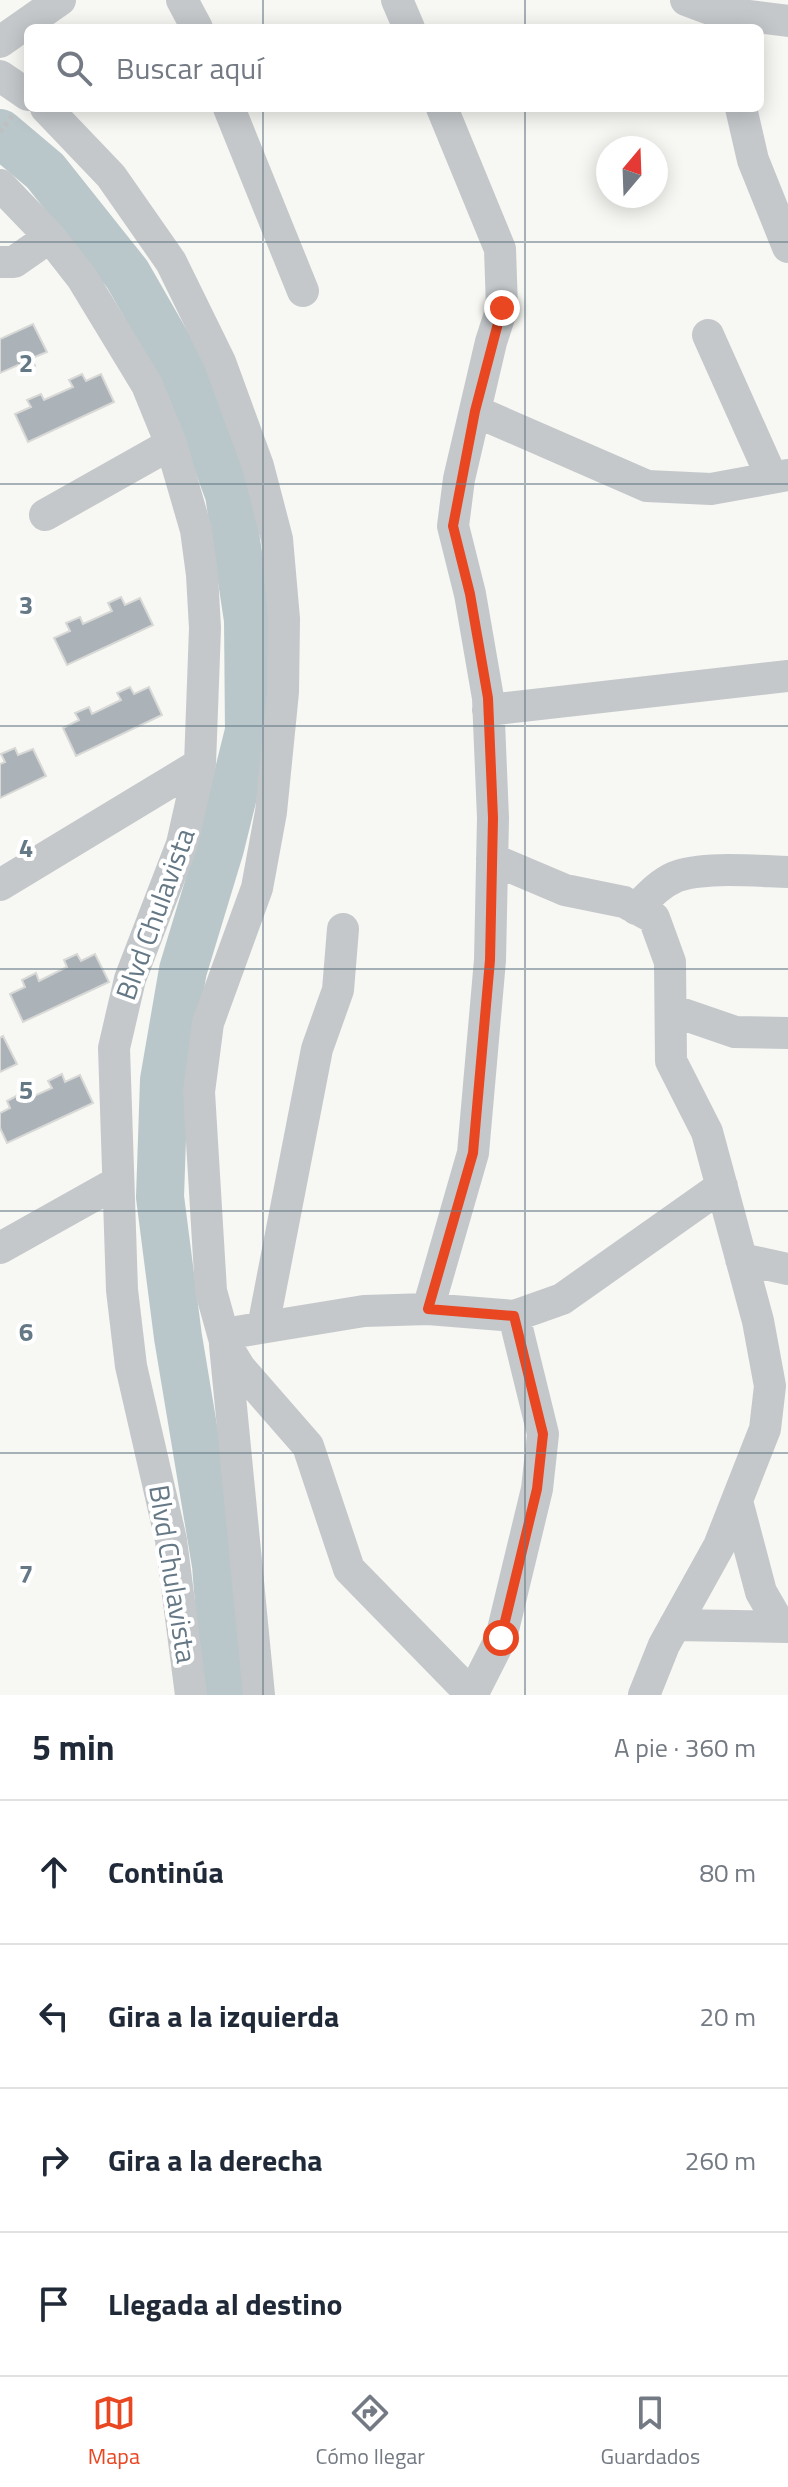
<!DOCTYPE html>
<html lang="es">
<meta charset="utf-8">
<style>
:root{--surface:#fff;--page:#f2f2f3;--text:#1f2937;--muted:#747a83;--line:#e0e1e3;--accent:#e84722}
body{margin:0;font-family:"Titillium Web",sans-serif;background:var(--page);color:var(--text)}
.compass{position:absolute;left:596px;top:136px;width:72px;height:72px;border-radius:50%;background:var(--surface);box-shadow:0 4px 20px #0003;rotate:19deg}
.stop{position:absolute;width:24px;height:24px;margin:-18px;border:6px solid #e84722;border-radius:50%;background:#fff}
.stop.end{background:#e84722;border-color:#fff;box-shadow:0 2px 8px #0008}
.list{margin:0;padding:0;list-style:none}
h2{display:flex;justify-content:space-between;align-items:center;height:104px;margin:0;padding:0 32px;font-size:34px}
h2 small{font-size:26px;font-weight:400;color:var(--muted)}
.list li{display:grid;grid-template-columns:52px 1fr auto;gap:24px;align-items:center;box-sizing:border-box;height:144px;padding:0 32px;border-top:2px solid var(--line)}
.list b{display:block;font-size:30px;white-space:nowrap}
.list em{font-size:26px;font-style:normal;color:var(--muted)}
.icon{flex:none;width:44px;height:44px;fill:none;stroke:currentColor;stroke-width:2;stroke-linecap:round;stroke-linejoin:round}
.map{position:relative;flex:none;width:788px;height:1695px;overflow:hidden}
.search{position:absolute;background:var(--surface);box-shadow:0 4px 20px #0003;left:24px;right:24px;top:24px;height:88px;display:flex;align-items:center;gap:20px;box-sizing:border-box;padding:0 28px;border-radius:12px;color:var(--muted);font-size:30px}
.sheet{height:680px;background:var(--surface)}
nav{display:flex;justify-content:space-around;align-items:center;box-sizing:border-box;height:112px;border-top:2px solid var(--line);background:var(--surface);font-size:22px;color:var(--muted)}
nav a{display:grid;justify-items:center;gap:4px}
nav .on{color:var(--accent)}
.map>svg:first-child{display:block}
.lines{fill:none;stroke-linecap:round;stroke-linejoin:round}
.river{stroke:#b9c7ca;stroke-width:48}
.building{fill:#abb3b9;stroke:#d8d8d6;stroke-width:2}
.path{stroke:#bec0c2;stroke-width:5;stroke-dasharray:4 4;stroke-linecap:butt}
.minor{stroke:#c4c8cb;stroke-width:32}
.route{stroke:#e84722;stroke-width:10}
.grid{fill:none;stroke:#657885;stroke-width:2;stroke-opacity:0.55}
.labels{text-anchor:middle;stroke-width:8;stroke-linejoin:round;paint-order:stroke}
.street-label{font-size:28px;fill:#657885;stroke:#fff}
.grid-label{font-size:26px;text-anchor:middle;font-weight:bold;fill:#657885;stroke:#fff;stroke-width:8;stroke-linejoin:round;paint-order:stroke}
</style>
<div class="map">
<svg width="788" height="1695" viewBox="0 0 788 1695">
<rect width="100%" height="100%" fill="#f7f7f3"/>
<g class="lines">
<path class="river" d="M0,133l45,38 82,103 58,101 44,119 19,126 1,111 -29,117 -37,122 -19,110 -4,117 18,140 38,228 10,130"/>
</g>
<path class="building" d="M33,324l14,28 -15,6 3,8 -13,6 -4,-7 -18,8v-34z
M82,374l4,7 15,-7 13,28 -86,40 -13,-28 16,-7 -4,-7 14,-6 3,6 29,-13 -4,-7z
M121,597l4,8 15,-7 13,27 -86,40 -13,-27 16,-7 -4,-8 14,-6 3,7 29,-13 -4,-8z
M130,687l4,7 15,-7 13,28 -86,41 -13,-28 16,-8 -4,-7 14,-6 3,7 29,-14 -4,-7z
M15,748l3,7 15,-6 13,27 -46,22v-34l5,-2 -4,-8z
M77,954l4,7 14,-7 14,28 -86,40 -13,-28 15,-7 -3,-7 14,-7 3,8 28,-14 -3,-7z
M3,1036l14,28 -17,8v-34z
M62,1074l3,8 15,-7 13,28 -86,40 -7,-15v-15l10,-5 -3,-7 13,-7 3,7 29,-13 -4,-7z"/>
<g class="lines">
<path class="path" d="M0,132l13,-17"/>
<path class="minor" d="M182,0l15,28
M397,0l12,28
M686,0l32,12 70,9
M0,42l60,-42
M0,76l28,19
M46,108l65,68 60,86 49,100 38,104 19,73 7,80 -1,73 -12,120 -14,76 -49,135 -9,69 12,199 15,54 14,23 68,78 41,123 123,126
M229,108l74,183
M741,108l12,52 35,87
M0,185l50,52 32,41 65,107 24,59 25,86 6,45 3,53 -5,136 -18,80 -52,135 -16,69 8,242 9,76 40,174 20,155
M0,262h14l36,-25
M708,335l64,143
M475,411l172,75 64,3 77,-14
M45,515l126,-71
M488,710l300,-34
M492,859l73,31 59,12 30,16 16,44 1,99 36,71 51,189 12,65 -5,43 -46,117 -55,99 -20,50
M0,885l200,-121
M636,909c12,-12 23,-25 39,-32 27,-11 82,-6 113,-5
M671,1010l64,22 53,1
M0,1248l118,-66
M741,1259l47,10
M428,1309l45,-156 17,-193 3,-142 -5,-120 -18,-104 -17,-68 6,-47 32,-137 11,-34 -2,-59 -58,-141
M263,1327l54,-278 21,-59 5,-61
M224,1334l140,-23 64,-2 86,7 48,-17 160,-113
M225,1345l34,350
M737,1501l24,91 19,33
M675,1625l113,2
M472,1695l29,-57 36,-149 6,-55 -29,-118"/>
</g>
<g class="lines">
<path class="route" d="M501,1638l36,-149 6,-55 -29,-118 -86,-7 45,-156 17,-193 3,-142 -5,-120 -18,-104 -17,-68 22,-115 27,-103"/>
</g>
<path class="grid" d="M263,0v28M525,0v28M263,108v1587M525,108v1587M0,242h788M0,484h788M0,726h788M0,969h788M0,1211h788M0,1453h788"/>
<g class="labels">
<g class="street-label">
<text transform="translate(155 914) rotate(-70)" y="10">Blvd Chulavista</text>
<text transform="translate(173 1574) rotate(81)" y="10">Blvd Chulavista</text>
</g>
</g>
<g class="grid-label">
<text x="26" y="372">2</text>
<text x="26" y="614">3</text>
<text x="26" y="857">4</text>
<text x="26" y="1099">5</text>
<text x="26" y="1341">6</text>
<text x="26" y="1583">7</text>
</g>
</svg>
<svg class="compass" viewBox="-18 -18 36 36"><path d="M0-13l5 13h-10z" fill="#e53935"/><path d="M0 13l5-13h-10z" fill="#747a83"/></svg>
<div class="stop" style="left:501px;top:1638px"></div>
<div class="stop end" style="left:502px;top:308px"></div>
<div class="search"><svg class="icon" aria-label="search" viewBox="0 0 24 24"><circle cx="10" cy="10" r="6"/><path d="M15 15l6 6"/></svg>Buscar aquí</div>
</div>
<section class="sheet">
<h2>5 min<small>A pie · 360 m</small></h2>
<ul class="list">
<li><svg class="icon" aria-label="ahead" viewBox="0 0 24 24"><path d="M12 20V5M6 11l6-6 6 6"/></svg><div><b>Continúa</b></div><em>80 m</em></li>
<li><svg class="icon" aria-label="left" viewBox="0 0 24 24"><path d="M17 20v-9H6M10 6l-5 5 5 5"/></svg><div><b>Gira a la izquierda</b></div><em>20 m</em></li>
<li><svg class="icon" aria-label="right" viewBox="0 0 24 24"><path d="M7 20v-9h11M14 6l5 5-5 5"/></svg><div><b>Gira a la derecha</b></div><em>260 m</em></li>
<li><svg class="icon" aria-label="arrive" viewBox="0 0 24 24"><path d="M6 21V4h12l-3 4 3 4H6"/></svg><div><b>Llegada al destino</b></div></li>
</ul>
</section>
<nav>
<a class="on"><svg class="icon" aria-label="map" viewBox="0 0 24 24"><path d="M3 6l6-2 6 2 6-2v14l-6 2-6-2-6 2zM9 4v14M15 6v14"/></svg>Mapa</a>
<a><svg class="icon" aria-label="directions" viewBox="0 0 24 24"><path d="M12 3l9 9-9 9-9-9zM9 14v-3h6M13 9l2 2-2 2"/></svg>Cómo llegar</a>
<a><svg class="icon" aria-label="saved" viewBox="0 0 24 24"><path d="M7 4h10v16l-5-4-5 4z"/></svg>Guardados</a>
</nav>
